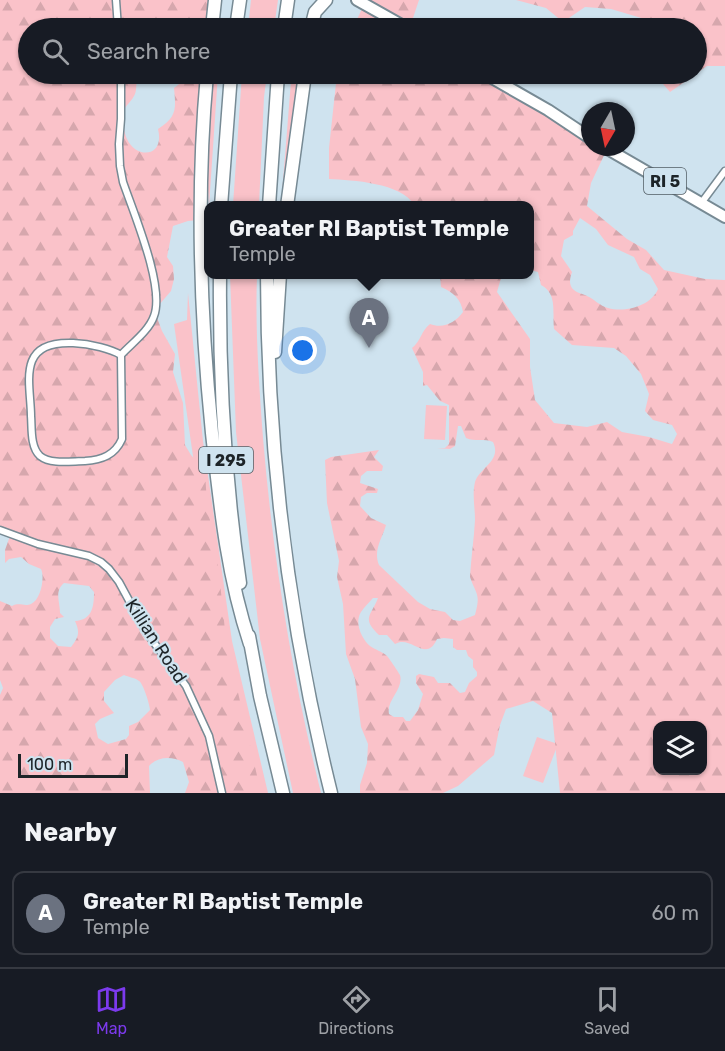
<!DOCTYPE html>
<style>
:root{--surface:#171b24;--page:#20242c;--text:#f1f3f6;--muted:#9ea1a6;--line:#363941;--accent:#7c3aed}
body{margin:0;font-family:Rubik,sans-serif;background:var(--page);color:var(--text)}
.controls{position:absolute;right:18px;bottom:18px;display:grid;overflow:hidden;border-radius:12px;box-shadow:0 2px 4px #0004}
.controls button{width:54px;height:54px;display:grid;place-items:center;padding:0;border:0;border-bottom:2px solid var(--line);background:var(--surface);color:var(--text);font:30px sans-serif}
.compass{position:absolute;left:581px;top:102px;width:54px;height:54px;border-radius:50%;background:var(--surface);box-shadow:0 2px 4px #0004;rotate:189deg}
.scale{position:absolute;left:18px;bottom:15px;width:110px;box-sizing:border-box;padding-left:6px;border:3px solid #1d2428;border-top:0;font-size:16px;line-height:21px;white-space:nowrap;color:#1d2428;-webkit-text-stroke:4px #cfe3ef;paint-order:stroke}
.you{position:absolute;left:303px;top:351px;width:21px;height:21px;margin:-15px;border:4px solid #fff;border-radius:50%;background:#1a73e8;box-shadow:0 0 0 9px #1a73e833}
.badge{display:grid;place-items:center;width:39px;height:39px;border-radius:50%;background:var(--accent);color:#fff;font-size:20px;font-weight:700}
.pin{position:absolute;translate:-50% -50px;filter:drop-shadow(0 2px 3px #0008)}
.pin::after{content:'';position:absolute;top:32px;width:21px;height:18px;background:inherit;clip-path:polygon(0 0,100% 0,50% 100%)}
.popup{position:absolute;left:204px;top:201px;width:330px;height:78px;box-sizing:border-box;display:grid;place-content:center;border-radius:12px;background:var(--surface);filter:drop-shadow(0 2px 4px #0005);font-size:20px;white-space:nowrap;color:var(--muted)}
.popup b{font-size:22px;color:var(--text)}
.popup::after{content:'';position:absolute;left:50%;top:100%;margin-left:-12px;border:12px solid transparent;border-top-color:var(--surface)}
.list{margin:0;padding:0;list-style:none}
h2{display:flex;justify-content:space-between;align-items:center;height:78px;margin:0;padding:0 24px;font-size:26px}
h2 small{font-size:20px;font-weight:400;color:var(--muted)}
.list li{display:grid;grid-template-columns:39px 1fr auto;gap:18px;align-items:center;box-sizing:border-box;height:84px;margin:0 12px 12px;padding:0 12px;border:2px solid var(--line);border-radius:12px}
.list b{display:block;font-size:22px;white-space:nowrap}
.list p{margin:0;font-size:20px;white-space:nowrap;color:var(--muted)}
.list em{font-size:20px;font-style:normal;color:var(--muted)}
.icon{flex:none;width:33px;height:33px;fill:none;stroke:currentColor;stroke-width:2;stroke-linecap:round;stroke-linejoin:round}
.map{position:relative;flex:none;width:725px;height:793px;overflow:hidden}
.search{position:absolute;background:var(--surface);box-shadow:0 2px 4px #0004;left:18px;right:18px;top:18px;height:66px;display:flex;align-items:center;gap:15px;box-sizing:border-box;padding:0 21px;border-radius:33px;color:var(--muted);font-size:22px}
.sheet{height:174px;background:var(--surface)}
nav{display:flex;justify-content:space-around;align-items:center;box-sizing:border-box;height:84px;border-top:2px solid var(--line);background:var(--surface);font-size:16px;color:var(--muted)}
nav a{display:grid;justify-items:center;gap:3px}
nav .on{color:var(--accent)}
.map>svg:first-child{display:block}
.grass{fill:#fac2c9}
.forest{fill:url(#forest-firs);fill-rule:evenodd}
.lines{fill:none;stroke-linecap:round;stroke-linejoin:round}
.minor-casing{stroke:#778a94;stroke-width:9}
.primary-casing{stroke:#778a94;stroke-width:14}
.motorway-casing{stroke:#778a94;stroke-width:15}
.minor{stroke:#fff;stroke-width:6}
.primary{stroke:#fff;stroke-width:10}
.motorway{stroke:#fff;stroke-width:12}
.labels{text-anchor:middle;stroke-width:4.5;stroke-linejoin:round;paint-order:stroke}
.shield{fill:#cfe3ef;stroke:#525d64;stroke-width:1.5}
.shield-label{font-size:16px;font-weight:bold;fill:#1d2428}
.street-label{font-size:18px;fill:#1d2428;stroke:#cfe3ef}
</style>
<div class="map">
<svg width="725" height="793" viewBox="0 0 725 793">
<defs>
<pattern id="forest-firs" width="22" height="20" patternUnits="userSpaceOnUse" patternTransform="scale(1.5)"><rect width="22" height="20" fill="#fac2c9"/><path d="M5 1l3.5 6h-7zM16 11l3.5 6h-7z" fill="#d6a7ad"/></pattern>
</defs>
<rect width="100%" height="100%" fill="#cfe3ef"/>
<path class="grass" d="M251,0h27l-4,28h-26z
M212,74h6l-9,132 -2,-32z
M242,74h25l-3,23 -5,108h-26z
M292,74h6l-17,132 10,-125z
M230,275h27c-2,54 2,109 6,163 10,120 29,239 58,355h-28l-33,-154 -24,-207z
M188,293l15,148 29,200 36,152h-19l-27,-135 -48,-334 13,-4z
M426,405l21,1 -2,34 -21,-1z
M537,737l21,7 -15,39 -20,-7z"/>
<path class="forest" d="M0,0h220l-5,28h-187v46h114l-5,4c-1,5 0,14 -3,18 -4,8 -11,10 -11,20 0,7 1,17 4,23 9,20 38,19 31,-10 19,-12 18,-20 16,-41l13,-10 1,-4h20l-9,146 -11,1 -15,5 -6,31 6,9 1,13 -3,12 -12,14 -3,10 6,16 13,23 -2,18 10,31 2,42 6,10 12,13 2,5 2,30 12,70 7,67 35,153h-76l4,-11 -6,-20c-11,-6 -25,-6 -34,4l1,27h-150v-98l3,-7 -3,-8v-79l12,5c8,-4 12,1 19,-2 10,-4 14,-27 10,-35l-12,-5 -8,-7 -12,2 -4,4v-13l5,-14 -10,-5zM64,583l25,3 5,6c0,15 -2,28 -19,29 5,11 4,16 -4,26l-13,-1 -8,-8v-11l5,-8 9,-2 -4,-4c0,-12 -6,-21 4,-30zM124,675c4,2 12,3 15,6 4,2 11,24 11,29l-12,12 -9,4v9l-3,4 -18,5 -10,-6 -3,-14 5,-5 14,-6 -10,-12v-9l11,-12z
M366,0h53l-8,24 5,4h-63z
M516,0h209v66h-18l-10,7 -1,-45h-31v-3l-54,-16 -26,-2 -22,15 -17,-14z
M337,74h158l95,58v15h18l-17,36 -4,23 40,33 19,11 18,20 41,9 20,1v513h-165l-8,-80 -19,-12 -27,8 -6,16 -6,30 -36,31 -15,7h-83v-8l7,-22 1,-19 -7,-17 -6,-48 -9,-25 -3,-50 -6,-27 2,-16 -12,-58 -2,-43 6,-3 48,-7 -5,7 9,9 -1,5h-15l-6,5 -1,7 18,6 -1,4h-10l-6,4 -1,9 11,12 15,7c-4,14 -13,25 -7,40l39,37 12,7 15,3 8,8 7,1 15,-6c6,-22 1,-20 -5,-38 1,-19 4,-38 5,-57 0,-13 -3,-25 0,-38 5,-15 27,-21 18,-40 -9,-4 -18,0 -27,-4l-5,-12h-3l-3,20 -5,3 -13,-1h8l4,-4v-39l-9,-4 -13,-16 -4,1v-14l-11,-24c9,-7 9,-17 18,-24 13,5 25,-1 33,-12 -2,-13 -10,-20 -22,-25l-1,-12h68l-7,3 -4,14 33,47v28l5,33 19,23 33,4 20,-5 15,10 27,5 23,7 5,-10 -5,-9 -19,-5 -8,-9 4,-17 -8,-20 -15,-18 -12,-8 -42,-3 -18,-16c-2,-16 4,-35 -13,-44l-3,-13 -8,-2v-64l-116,-1c-12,-22 -62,-25 -85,-26v-31zM580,218l16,11 12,16 26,12 6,12 10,6 8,14c-7,17 -33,24 -50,19 -8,-2 -14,-9 -21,-12 -3,-2 -10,-3 -13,-6 -6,-5 -4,-12 -2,-18l-11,-16 3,-16 9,-5v-4zM373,598h5c-7,18 -17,20 1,37h8l8,9c16,-10 31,20 42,-5l7,-1 9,1v8l4,3h9l2,6 5,4v7l4,5v4l-8,7 -4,9 -5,1 -10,-10h-12l-4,-6 -15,-3 -3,2v7l7,11 -5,16 -8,11h-4l-3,-4h-9l-5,-3c-3,-14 15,-25 11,-39 -1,-2 -11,-17 -13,-19 -5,-5 -12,-6 -17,-10 -8,-7 -16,-23 -9,-34 3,-5 8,-9 12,-14zM658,726h44v44h-44z
M657,74h39l-26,18 -14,-16z"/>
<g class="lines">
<defs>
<path id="minor" d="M116,0l2,28
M121,74v45l-2,25 1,22 3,16c11,32 42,105 31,134 -5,15 -23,28 -33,39l1,84c-7,16 -20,21 -37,22 -13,0 -34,4 -45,-5 -10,-9 -8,-29 -9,-40 0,-17 -5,-40 1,-55 11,-29 69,-17 89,-6
M702,202l23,-31
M0,530l38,14 51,12 12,6 8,7 10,13 27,50 40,54 23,50 13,57"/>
<path id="primary" d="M357,0l50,28
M485,74l63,36 42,28
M604,147l121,70"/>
<path id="motorway" d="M212,28l3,-28
M236,28l4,-28
M284,28l4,-28
M311,28l4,-16 11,-12
M207,74c-11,119 -7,240 5,359 8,72 15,142 38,211
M221,206l10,-132
M269,206l9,-132
M287,206l18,-132
M220,274c-1,104 5,207 20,309
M267,274c0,176 22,349 64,519
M275,352l5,-78
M249,636l11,60 23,97"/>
</defs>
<use href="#minor" class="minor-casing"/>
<use href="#primary" class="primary-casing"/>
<use href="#motorway" class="motorway-casing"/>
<use href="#minor" class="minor"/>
<use href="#primary" class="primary"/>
<use href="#motorway" class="motorway"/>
</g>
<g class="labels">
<g class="shield">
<rect x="644" y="168" width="42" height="26" rx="4.5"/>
<rect x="199" y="447" width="54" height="26" rx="4.5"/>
</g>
<g class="shield-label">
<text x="665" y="187">RI 5</text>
<text x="226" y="466">I 295</text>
</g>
<g class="street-label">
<text transform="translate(156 641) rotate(57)" y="6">Killian Road</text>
</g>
</g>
</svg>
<div class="controls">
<button><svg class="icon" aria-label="layers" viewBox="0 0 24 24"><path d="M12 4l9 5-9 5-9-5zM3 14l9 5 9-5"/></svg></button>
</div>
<svg class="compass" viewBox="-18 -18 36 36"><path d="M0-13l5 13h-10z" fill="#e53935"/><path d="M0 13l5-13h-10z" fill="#9ea1a6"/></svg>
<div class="scale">100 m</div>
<div class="you"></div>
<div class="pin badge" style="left:369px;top:348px;background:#6b7280">A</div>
<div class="popup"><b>Greater RI Baptist Temple</b>Temple</div>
<div class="search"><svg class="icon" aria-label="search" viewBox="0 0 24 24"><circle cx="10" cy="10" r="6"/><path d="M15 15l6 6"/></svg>Search here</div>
</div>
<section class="sheet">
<h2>Nearby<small></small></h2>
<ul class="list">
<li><span class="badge" style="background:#6b7280">A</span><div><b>Greater RI Baptist Temple</b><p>Temple</p></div><em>60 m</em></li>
</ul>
</section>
<nav>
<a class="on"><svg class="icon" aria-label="map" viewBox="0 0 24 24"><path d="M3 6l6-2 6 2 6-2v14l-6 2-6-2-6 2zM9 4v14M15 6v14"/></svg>Map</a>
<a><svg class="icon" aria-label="directions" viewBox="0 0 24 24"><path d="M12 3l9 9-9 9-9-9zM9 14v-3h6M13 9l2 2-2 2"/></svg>Directions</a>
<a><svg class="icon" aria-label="saved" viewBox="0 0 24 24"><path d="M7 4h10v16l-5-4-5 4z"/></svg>Saved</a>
</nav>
